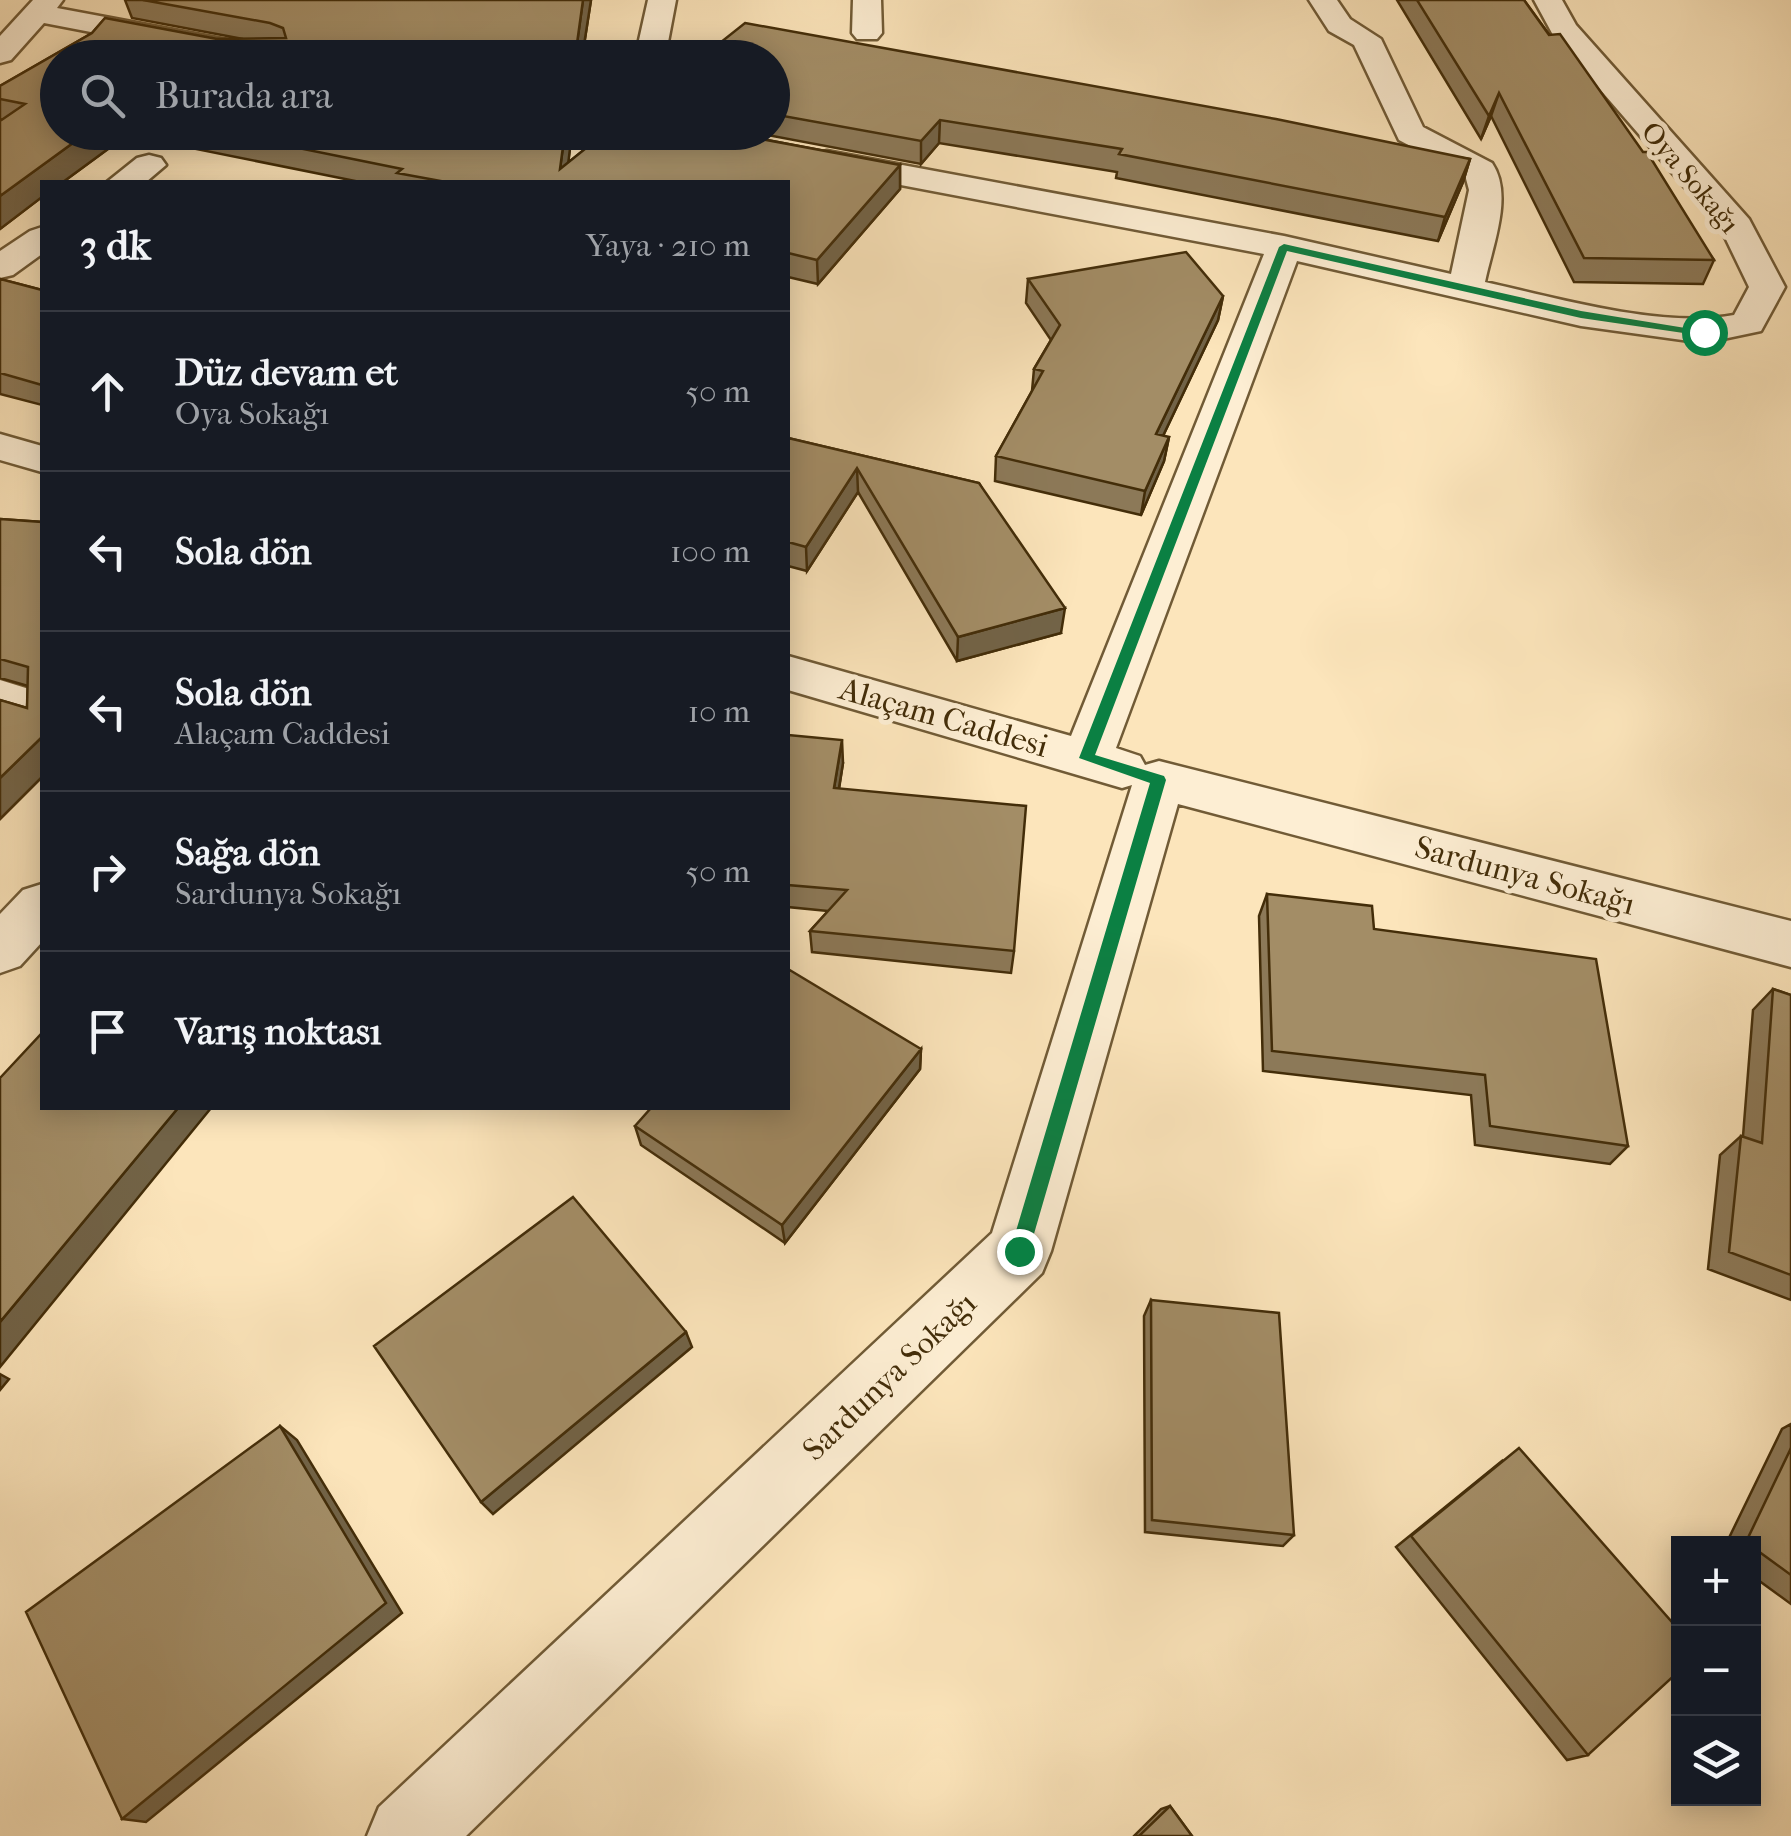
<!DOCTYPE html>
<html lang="tr">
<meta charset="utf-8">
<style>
:root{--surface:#171b24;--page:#20242c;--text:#f1f3f6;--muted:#9ea1a6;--line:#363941}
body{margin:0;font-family:"IM FELL French Canon",serif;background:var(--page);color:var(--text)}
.controls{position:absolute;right:30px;bottom:30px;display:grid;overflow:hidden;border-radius:0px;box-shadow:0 5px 25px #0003}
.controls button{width:90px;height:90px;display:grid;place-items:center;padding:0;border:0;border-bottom:2px solid var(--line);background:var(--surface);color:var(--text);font:50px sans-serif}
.stop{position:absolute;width:30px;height:30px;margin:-22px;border:8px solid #0b8043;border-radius:50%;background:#fff}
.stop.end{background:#0b8043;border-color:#fff;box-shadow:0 2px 10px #0008}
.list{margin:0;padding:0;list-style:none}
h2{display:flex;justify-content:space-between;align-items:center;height:130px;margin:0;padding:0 40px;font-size:42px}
h2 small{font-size:32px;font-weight:400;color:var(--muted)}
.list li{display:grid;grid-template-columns:65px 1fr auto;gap:30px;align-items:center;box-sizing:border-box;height:160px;padding:0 40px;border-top:2px solid var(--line)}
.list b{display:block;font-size:38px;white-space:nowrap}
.list p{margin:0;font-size:32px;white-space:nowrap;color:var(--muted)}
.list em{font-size:32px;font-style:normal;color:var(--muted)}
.icon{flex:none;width:55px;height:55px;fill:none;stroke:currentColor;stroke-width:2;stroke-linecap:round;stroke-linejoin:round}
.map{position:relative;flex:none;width:1791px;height:1836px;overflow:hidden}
.search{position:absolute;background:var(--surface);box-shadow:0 5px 25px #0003;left:40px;top:40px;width:750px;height:110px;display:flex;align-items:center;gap:25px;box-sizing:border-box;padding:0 35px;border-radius:55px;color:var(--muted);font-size:38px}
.panel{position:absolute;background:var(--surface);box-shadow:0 5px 25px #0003;left:40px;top:180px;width:750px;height:930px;border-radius:0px}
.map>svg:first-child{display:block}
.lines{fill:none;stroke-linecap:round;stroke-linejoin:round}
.minor-casing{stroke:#715b36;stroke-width:5}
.minor{fill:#fdeed3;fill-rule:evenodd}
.wall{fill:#8c7958;stroke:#432d09;stroke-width:2.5}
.shaded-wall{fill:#726347;stroke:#432d09;stroke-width:2.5}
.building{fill:#a38d66;stroke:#432d09;stroke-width:2.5}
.route{fill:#0b8043}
.labels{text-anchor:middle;stroke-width:10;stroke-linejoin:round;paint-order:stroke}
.far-street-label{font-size:28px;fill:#432d09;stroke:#fdeed3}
.street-label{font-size:32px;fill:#432d09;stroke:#fdeed3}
</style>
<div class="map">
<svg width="1791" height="1836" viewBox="0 0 1791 1836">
<rect width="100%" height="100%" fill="#fce5bb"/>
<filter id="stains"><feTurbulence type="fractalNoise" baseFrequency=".002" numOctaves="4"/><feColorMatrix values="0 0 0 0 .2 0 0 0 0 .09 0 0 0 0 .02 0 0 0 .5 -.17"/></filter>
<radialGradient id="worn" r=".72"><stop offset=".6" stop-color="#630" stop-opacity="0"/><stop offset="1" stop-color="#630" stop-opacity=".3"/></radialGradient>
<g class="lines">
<defs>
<path id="minor" d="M33,0h30l-6,8 219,41 11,3 4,6h-65l-182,-35 -33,37 -11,3v-27z
M648,0h28l-11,58h-30z
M853,0h28l1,33 -5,6h-20l-5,-6z
M1309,0h28l13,19 31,20 42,88 69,36c22,32 0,84 -7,119 72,16 178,47 249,33l15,-28 -28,-58 -168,-194 -19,-35h28l14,25 173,194 36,68 -24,44 -57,12 -123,-17 -284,-65 -181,487 24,8 5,9 14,-4 632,160v46l-613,-163 -127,447 -9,22 -576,563h-99l12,-29 613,-574 140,-448 -10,3 -334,-98v-34l283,80 193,-482 -437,-83 -12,-3 -5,-7 5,-7 12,-3 457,85 167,38 18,-84 -4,-15 -66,-35 -45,-95 -25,-14z
M149,155l12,3 5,7 -20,17h-39l30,-24z
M42,227v27l-29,21 -13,3v-27l30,-20z
M0,434l42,12v26l-42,-12z
M0,680l42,13v36l-42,-14z
M42,884v58l-22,24 -20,7v-59l23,-24z"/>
</defs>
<use href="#minor" class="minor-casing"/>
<use href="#minor" class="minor"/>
</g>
<path class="wall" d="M125,0h466l-9,58h-524v74h514l-4,31 38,-31h118l176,33v24l-82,95 -30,-7v-95h-428l-233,-47 -64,47h-21v15l-42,32v-108l3,-1 -3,-1v-33l92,-53 13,-15 112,21h26l-111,-21z
M1397,0h127l190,260 -11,24 -129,-2 -83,-166 -10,23z
M772,58l698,101 -7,23 -25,59 -322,-63 1,-6 -178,-29 -18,21 -170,-32h21z
M0,279l42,11v115l-42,-11z
M1028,279l195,17 -5,24 -55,116 6,1 -5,24 -23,54 -146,-34 1,-25 36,-65 2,-22 17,-29 -25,-37z
M788,438l191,45 82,150 -104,28 -99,-169 -51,79 -19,-5z
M0,519l42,3v255l-42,42v-119l27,8 1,-22 -28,-8z
M788,735l55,28 -4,26 175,162 -3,22 -199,-21 -2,-21 18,-20 -40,-4z
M1267,894l107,35 254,217 -18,18 -135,-19 -4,-50 -208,-24 -4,-155z
M1773,989l18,6v305l-83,-31 12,-114 21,-19h2l10,-126z
M921,1049l-1,20 -135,174 -144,-98 -6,-19z
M1151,1300l143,235 -11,11 -138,-14 -1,-216z
M1791,1424v180l-37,-27v-33h-28l56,-115z
M1502,1461l86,294 -21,5 -171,-213z
M1170,1806l22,30h-58l27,-27z"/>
<path class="shaded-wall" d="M583,0h8l-9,58h-7z
M1499,93l-8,23 -10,23 8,-23z
M940,120l-1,23 -18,21v-23z
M88,132h38l1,3 -64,47h-21v15l-42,32v-33z
M565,132h7l-6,50 -6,-13z
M1470,159l-7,23 -25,59 7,-24z
M900,165v24l-82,95 -1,-24z
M1223,296l-5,24 -66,139 4,-25z
M1169,437l-5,24 -23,54 4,-24z
M857,468l1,24 -51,79 -1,-24z
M1065,608l-4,25 -104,28 1,-24z
M42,737v40l-42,42v-41z
M842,740l1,23 -8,49 -1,-24z
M921,1049l-1,20 -135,174 -3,-18z
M178,1108h33l-211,259v-45z
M686,1332l6,15 -199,167 -12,-12z
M0,1374l9,5 -9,11z
M280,1426l17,14 105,173 -256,209 -24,-3z"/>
<path class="building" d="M143,0h440l-8,58h-517v74h30l-88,64v-75l25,-17 -25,-5v-13l92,-53 13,-15 112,21 69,-1 -3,-10 -13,-5z
M1417,0h107l25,35 11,-1 83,118h4l67,108 -130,-2 -85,-165 -10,23z
M745,23l531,96 194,40 -25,58 -326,-63 3,-5 -182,-29 -19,21 -149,-27v-56h-71z
M220,132h345l-5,37 46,-37h118l176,33 -83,95 -29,-7v-71h-342l-49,-9 5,-4z
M1186,252l37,44 -67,138 13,3 -24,54 -149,-35 47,-85 -9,-2 26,-44 -32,-46z
M0,279l42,11v95l-42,-12z
M788,438l191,45 86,125 -107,29 -101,-169 -51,79 -18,-5z
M0,519l42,3v215l-42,41v-78l27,8 1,-41 -28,-8z
M788,735l54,5 -8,48 192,18 -12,145 -204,-20 37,-41 -59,-5z
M1267,894l105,12 2,23 222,30 32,187 -138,-20 -5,-51 -213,-24z
M788,969l133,80 -139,176 -147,-99 16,-18h137z
M1773,989l18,6v280l-62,-23 12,-116 21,7z
M42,1033v75h136l-178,214v-244z
M573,1197l113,135 -205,170 -107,-156z
M1151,1300l128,13 15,222 -142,-15z
M280,1426l106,177 -264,216 -96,-207z
M1519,1448l159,181v43l-90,83 -177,-219z
M1791,1448v127l-37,-27v-4l-8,-2z
M1170,1806l22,30h-53z"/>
<path class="route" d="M1284,244l297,67 129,21 -6,4 -123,-18 -294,-67 -192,504 69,21 2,4 -137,471 -10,9 -9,-9 140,-468 -71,-25 200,-511z"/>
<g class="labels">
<g class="far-street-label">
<text transform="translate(1691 177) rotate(50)" y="10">Oya Sokağı</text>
</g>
<g class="street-label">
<text transform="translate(944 717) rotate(16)" y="11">Alaçam Caddesi</text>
<text transform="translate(1525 875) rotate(15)" y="11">Sardunya Sokağı</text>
<text transform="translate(889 1376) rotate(-44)" y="11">Sardunya Sokağı</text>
</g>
</g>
<rect width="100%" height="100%" filter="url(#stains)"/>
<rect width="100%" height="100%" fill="url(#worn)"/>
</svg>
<div class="controls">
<button>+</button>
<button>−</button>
<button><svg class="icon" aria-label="layers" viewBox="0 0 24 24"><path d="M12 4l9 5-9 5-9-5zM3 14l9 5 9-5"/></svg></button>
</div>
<div class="stop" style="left:1704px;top:332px"></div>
<div class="stop end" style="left:1019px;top:1251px"></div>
<div class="search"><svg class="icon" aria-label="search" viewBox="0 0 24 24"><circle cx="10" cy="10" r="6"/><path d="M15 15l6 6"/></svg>Burada ara</div>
<section class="panel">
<h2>3 dk<small>Yaya · 210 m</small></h2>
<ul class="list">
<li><svg class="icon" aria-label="ahead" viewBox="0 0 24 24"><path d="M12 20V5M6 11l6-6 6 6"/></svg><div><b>Düz devam et</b><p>Oya Sokağı</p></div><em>50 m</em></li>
<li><svg class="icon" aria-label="left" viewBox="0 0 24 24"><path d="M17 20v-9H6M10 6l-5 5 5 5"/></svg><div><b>Sola dön</b></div><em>100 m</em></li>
<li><svg class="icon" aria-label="left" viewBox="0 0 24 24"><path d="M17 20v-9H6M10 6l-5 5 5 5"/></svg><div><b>Sola dön</b><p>Alaçam Caddesi</p></div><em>10 m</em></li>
<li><svg class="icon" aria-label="right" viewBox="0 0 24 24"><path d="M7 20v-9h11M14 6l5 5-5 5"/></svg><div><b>Sağa dön</b><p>Sardunya Sokağı</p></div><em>50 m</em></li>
<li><svg class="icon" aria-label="arrive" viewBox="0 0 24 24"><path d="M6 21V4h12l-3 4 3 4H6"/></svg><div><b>Varış noktası</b></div></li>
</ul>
</section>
</div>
